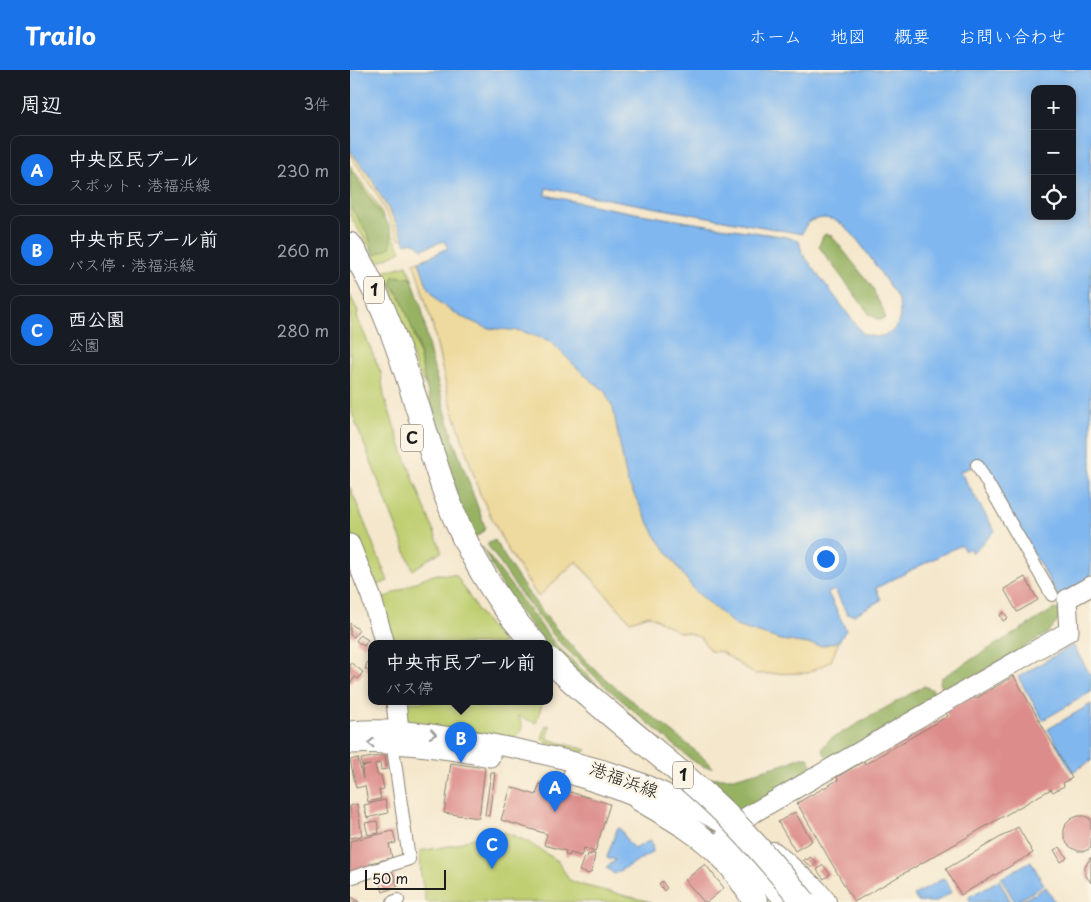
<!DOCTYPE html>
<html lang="ja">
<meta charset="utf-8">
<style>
:root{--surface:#171b24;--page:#20242c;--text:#f1f3f6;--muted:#9ea1a6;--line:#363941;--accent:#1a73e8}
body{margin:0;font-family:"Playpen Sans","Klee One",sans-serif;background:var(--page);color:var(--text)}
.controls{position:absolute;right:15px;top:15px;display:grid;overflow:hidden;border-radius:10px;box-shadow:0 2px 8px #0003}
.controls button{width:45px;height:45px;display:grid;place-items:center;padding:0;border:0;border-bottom:1px solid var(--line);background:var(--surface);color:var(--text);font:25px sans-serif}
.scale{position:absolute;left:15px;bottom:12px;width:81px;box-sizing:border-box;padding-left:5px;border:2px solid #1c1c1c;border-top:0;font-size:14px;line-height:18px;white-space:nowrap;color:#1c1c1c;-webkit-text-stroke:4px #fcf5e5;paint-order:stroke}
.you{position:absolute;left:475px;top:488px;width:18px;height:18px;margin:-12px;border:4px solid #fff;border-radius:50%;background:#1a73e8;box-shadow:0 0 0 8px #1a73e833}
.badge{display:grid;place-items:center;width:32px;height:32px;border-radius:50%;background:var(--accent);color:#fff;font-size:16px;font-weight:700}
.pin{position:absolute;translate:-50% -41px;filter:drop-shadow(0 1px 2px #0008)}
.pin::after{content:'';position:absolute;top:26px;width:18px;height:15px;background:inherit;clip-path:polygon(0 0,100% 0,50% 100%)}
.popup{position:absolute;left:18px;top:570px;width:185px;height:65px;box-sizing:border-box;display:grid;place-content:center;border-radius:10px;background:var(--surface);filter:drop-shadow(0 1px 4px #0005);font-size:16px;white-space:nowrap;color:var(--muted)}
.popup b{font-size:19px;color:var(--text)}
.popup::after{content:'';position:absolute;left:50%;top:100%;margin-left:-10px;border:10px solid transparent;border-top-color:var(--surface)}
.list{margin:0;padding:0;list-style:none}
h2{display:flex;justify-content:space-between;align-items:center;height:65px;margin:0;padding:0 20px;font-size:21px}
h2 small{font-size:16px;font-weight:400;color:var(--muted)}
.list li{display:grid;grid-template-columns:32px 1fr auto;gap:15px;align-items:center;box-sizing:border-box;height:70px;margin:0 10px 10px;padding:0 10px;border:1px solid var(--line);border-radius:10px}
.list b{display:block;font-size:19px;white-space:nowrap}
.list p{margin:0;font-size:16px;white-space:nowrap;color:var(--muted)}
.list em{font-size:16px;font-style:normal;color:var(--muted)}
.icon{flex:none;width:28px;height:28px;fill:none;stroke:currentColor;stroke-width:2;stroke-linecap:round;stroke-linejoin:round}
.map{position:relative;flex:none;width:741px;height:832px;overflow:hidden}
header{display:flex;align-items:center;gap:30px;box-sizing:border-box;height:70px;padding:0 25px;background:var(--accent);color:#fff}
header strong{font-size:24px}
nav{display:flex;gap:28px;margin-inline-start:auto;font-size:18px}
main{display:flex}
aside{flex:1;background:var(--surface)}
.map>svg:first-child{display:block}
.green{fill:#bfcf72;stroke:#6e7647}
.forest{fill:#97b264;stroke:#5a6740}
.sand{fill:#eeda9e;stroke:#857b5d}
.water{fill:#80b7ef;stroke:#4e6a86;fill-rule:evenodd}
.building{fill:#dc8c8a}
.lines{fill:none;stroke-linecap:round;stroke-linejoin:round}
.street-casing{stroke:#888274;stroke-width:14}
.secondary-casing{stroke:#888274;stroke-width:21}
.highway-casing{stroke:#888274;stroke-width:26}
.street{stroke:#fff;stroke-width:12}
.secondary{stroke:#fff;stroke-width:19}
.highway{stroke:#fff;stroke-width:24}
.highway-bridge-casing{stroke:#888274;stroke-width:26;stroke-linecap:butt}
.highway-bridge{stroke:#fff;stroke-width:24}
.oneway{stroke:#999}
.labels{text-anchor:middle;stroke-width:5;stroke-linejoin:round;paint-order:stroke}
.shield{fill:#fcf5e5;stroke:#5f5d58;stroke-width:1}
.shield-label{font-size:16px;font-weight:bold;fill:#1c1c1c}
.street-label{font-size:18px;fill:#1c1c1c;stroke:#fcf5e5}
</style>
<header>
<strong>Trailo</strong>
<nav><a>ホーム</a><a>地図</a><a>概要</a><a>お問い合わせ</a></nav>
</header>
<main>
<aside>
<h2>周辺<small>3件</small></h2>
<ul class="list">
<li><span class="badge">A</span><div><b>中央区民プール</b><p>スポット · 港福浜線</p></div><em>230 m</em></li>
<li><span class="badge">B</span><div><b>中央市民プール前</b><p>バス停 · 港福浜線</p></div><em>260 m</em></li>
<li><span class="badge">C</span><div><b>西公園</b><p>公園</p></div><em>280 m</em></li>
</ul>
</aside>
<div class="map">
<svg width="741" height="832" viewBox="0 0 741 832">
<rect width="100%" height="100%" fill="#fcf5e5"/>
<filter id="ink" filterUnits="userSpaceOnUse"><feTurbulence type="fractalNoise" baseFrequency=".02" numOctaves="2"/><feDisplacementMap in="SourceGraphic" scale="10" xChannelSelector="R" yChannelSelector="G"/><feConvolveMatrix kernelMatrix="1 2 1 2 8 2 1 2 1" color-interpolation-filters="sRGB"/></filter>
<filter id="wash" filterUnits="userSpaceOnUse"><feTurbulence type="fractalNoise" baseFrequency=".0096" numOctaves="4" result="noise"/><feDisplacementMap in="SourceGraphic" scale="20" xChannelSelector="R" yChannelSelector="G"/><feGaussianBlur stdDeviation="1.12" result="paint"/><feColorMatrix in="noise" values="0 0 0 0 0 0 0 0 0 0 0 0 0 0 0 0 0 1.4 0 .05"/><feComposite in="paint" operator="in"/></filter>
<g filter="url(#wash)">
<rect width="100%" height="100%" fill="#f4e7cc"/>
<path class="green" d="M0,95l27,39 24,47 -22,11 -29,-46z
M57,195l5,14 -5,-2 -16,6c21,30 27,67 35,103l-9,-14 -11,-40 -25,-59z
M0,225l8,16 -1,6 24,56 3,23 19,56 39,100 -9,4 -20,14 -63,-162z
M0,417l38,94 -13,5 -5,-2 -20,-53z
M88,504l18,1 24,39 24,30h-115l-11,-38 4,-7 44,-22z
M51,632h142l-7,21 -19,-7c7,7 7,14 -1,21h-5l-100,-13 -7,-4z
M196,655l4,1 -3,13 40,11 -4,3 -37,-10 -4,-4z
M155,762l21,9 32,20 11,19 13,5 69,17h-225l-5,-25 -1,-26 34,-6 25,-9z"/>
<path class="forest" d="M0,99l32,48c11,9 10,19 8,31l-16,7 -6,-21 -18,-28z
M475,164l6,1 42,53c2,11 11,18 12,30l-5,2 -10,-5 -48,-64 -3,-5 4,-10z
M43,206l14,1 5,2 10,30 8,45 23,85 32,88 -2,5 -9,6 -31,-80 -3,-23 -14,-49 -9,-45 -16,-43 -10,-15z
M145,470c30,54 68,102 114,142 34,29 72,54 104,85h-8l-12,-6 -87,-74 -48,-46 -40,-51 -31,-46z
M132,477l73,97 49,47 91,80 -145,-122v-5h-4l-37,-46z
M704,539l6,1c1,11 -7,17 -14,24l-98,58 -5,-2 -3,-7 1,-5z
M574,616l9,4 2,9 -102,60 -8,-4 -3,-6 7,-9z
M450,687h8l4,8 -3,5 -71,44 -40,-36h36l54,-15z"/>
<path class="sand" d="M0,65l201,157 232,344 56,5 -8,20 -23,12 -54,1 -32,-22 -12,-1 -9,-13 -12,-5 -10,-1 -30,-17 -19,6 -54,-60 -38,36 -32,-50 -26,-53 -32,-99 -15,-68 -19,-64 36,-14 -3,-9 -38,-8 -9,8 -25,-49 -25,-36z"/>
<path class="water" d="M0,0h741v507l-33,19 -79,-138 -9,4 2,5 -12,4 35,60 -23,22 -3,-5 -4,3 -4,-6 -85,43 5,12 -27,15 -7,-1 -12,-24 -7,3 18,37 -7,11 -17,5 -41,-6 -45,-14 -42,-36 -39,-55 -28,-54 -14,-73 -9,-18 -21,-16 -33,-33 -29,-10 -34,-3 -28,-12 -20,-14 -12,-17 -8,-23 29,-14 -4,-7 -22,8c-4,-6 -9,-8 -16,-5l-7,-16 -28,-50 -21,-28zM685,19h37v127h-37zM196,118l256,46c2,-8 7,-14 16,-15 7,-2 16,0 22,4 16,9 43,55 55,71 14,26 -3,51 -32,40l-61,-81 -3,-12 -12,-4c-81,-12 -162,-24 -242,-42z
M723,575l18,31v16l-48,28 -25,-43z
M741,634v57l-19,11 -24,-43z
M270,758l8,14 6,7 17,-9 2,12 -39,22 -8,-7 9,-6 -1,-2h-6l-1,-2 10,-28z
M681,791l13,24 -29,17 -14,-24z
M594,808l8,14 -17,10h-17l-4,-7z
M649,810l12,22h-41l-1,-5z
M696,817l9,15h-37l11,-5 3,-3 1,1z"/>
<g id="blocks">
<path class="building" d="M675,507l13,23 -21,12 -13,-23z
M654,542l4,6 -5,3 -3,-6z
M0,553l9,7 -5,7 -4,-2z
M10,565l8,5 -4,6 -8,-5z
M18,591l4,2 -3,8 -4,-2z
M0,592l13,10 -5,7 -3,-2 -5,7z
M664,606l58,102 -9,5 1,3 -11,6 -2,-3 -197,113 -57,-99 41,-23 -1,-3 27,-16 1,3 83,-48 -3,-4 28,-17 2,4z
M35,685l2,14 -6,1 -1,-7 -5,1 2,11h4l3,14 -5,1 2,9 -13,3 -3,-16 -9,2 -6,-28 8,-2 5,21 -1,-12 8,-2 -8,1 -1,-7z
M101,693l34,5 -6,50 -35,-5z
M141,702l4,1 -6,43 -4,-1z
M190,713l70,21 -15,48 -11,-4 -3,8 -11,-3 -1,3 -4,-1 1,-4 -22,-6 3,-11 -46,-14 10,-33 25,8z
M35,730l3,13 -21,5 -3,-13z
M7,734l5,32 -12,2v-32z
M445,742l17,29 -17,10 -17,-29z
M728,746h7l6,3v29l-6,3h-7l-6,-3 -5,-4 -3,-7v-7l2,-6 5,-5z
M27,751l2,12 -11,2 -3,-12z
M668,757l15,26 -72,42 -15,-26z
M43,761l3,12 -7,1 3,14 -22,5 1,4 -21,5v-31z
M710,777l7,11 -6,4 -7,-12z
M241,783l4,1 -3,17 -3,3 -10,-3 5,-14 3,1 1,-4 3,1z
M460,787l7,5 -5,6 -9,-8 2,-2 2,2z
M741,787v26l-6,-9v-7z
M355,794l19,24 -17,14h-3l-19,-22z
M473,795l7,9 -6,5 -7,-9z
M43,803l5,13 -15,6 -5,-14z
M312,811l5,7 -3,3 -5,-7z
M2,827l7,5 -9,-1z"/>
</g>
</g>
<g filter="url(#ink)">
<use href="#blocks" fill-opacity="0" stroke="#888274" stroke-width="1"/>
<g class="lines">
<defs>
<path id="street" d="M627,395l75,130
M0,808l59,-19 -15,-104 1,-10
M43,832l5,-2"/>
<path id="secondary" d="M0,474l21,52 14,48
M46,632l3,27 -3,11
M0,661c39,-4 75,2 114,8 53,9 107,20 159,37 39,14 77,34 113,55
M0,674c46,-2 94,4 140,13
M223,705l42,14 38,15
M380,767l18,-21 321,-185 -2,-32 24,-13
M371,771l57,52 7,9"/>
<path id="highway" d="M0,175c48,77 66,166 96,250 20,54 50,107 89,149
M290,729c29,17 59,33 82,57 14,13 23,31 34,46
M423,784l41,36 10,12"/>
</defs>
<use href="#street" class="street-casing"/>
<use href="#secondary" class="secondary-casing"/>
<use href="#highway" class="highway-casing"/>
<use href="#street" class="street"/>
<use href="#secondary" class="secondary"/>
<use href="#highway" class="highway"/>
<defs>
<path id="highway-bridge" d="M200,590c49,49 107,90 159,138 35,32 65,68 95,104"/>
</defs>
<use href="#highway-bridge" class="highway-bridge-casing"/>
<use href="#highway-bridge" class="highway-bridge"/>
</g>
<defs><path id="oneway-chevron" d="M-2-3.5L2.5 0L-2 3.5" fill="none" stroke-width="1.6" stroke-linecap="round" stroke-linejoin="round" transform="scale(1.25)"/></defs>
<g class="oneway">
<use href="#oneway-chevron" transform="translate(83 664) rotate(9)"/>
<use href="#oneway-chevron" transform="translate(21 673) rotate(-180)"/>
</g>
</g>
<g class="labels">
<g class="shield">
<rect x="14" y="206.5" width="20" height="27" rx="4"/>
<rect x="51" y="354.5" width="22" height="27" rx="4"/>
<rect x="323" y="691.5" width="20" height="27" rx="4"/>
</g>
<g class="shield-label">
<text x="24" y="226">1</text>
<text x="62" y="374">C</text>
<text x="333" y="711">1</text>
</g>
<g class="street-label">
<text transform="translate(274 710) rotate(20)" y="6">港福浜線</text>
</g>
</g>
</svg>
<div class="controls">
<button>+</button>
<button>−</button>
<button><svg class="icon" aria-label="locate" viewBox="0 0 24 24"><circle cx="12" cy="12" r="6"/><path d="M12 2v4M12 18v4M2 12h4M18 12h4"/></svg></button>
</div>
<div class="scale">50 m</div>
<div class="you"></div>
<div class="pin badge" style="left:205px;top:742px">A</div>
<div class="pin badge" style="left:111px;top:693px">B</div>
<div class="popup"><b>中央市民プール前</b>バス停</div>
<div class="pin badge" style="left:142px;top:799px">C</div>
</div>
</main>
